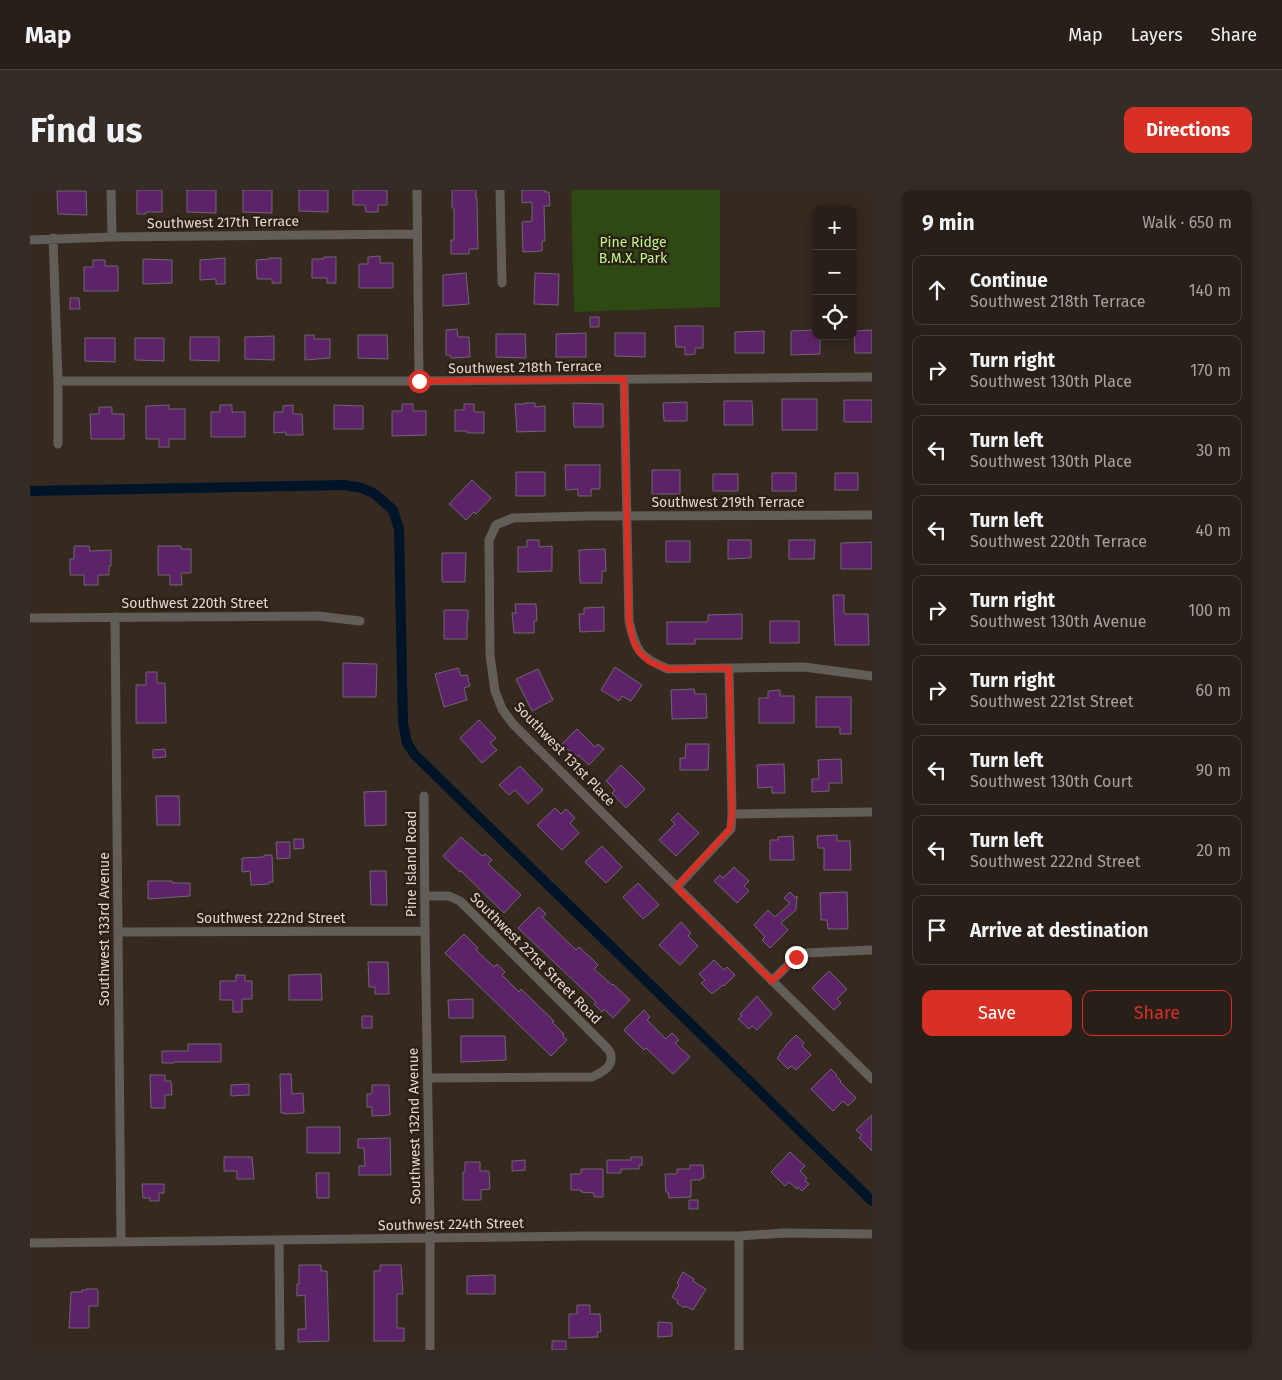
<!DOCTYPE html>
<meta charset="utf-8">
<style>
:root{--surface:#281f18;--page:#342c25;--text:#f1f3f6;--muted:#a5a2a2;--line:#443d37;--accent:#d93025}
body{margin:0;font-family:"Fira Sans",sans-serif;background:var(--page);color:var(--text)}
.controls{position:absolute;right:15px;top:15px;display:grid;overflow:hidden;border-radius:10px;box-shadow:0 2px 12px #0003}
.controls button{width:45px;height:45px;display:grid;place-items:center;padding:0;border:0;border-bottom:1px solid var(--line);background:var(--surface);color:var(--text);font:25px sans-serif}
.stop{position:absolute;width:15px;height:15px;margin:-11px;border:4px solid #d93025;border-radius:50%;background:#fff}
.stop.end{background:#d93025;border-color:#fff;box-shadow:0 1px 5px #0008}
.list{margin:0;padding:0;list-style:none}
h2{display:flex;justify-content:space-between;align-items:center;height:65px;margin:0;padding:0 20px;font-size:21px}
h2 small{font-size:16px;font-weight:400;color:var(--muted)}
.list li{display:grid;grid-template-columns:32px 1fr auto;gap:15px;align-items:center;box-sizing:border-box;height:70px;margin:0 10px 10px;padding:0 10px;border:1px solid var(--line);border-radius:10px}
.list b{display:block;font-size:19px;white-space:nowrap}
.list p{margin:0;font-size:16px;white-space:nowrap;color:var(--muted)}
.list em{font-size:16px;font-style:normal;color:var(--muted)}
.actions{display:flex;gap:10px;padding:15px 20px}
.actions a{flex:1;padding:11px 0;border:1px solid var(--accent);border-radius:10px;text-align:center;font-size:18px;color:var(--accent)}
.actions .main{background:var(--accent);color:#fff}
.icon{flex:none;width:28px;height:28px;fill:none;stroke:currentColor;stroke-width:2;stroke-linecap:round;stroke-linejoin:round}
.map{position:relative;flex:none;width:842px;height:1160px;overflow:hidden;border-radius:10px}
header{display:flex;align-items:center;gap:30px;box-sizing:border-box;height:70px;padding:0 25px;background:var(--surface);border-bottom:1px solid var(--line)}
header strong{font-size:24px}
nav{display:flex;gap:28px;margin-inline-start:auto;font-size:18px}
.intro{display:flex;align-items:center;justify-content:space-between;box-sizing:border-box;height:120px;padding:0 30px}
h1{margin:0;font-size:35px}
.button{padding:12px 22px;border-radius:10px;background:var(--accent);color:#fff;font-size:18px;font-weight:700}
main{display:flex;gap:30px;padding:0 30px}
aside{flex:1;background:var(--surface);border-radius:10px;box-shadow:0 2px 12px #0003}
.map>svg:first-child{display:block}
.green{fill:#2e4911}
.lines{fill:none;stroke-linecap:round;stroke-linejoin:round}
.canal{stroke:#001428;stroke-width:10}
.building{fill:#5d2368;stroke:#706572}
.minor{stroke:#635d58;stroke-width:9}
.route{stroke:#d93025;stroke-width:6}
.labels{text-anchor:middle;stroke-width:5;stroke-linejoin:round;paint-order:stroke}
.street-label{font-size:14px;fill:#e1d8d3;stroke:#2b1f16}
.park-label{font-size:14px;fill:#bbf785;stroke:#2b1f16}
</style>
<header>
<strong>Map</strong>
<nav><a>Map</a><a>Layers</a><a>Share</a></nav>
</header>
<div class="intro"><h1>Find us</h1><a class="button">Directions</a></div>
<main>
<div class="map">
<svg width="842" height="1160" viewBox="0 0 842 1160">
<rect width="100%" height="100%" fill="#352920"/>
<path class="green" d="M541,0h149v117l-146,5z"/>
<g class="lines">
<path class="canal" d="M0,301l314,-6 18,3 13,6 18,16 6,19 4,194 4,20 8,12 457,446"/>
</g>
<path class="building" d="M107,0h25v22h-16v2h-9z
M157,0h29v23l-29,-1z
M213,0h29v23l-29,-1z
M269,0h29v22l-29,-1z
M323,0h34v15h-9v7h-12l-1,-7h-12z
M422,0h24v9h1l1,50h-9v5h-18v-14h3v-32h-2z
M492,0h23v2h4l1,14h-6l1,35h-3v10l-19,1 -1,-30 10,-1v-19l-10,1z
M27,1h29l1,24 -29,-1z
M350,66v7h13v25h-34v-24h9v-7z
M294,67h12v26h-9v-5h-15v-19h12z
M195,68v26h-9v-5l-16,1v-20z
M239,68h12v25h-9v-4h-15l-1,-19 13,-1z
M113,69l29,1v23l-29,1z
M63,70h12v6h13v25h-34v-24h9z
M436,83l3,31 -26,2v-31z
M505,83l24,1 -1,31 -24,-1z
M40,108h9l1,11h-10z
M560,127h9v10h-9z
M645,136h28v22h-8v6l-10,1v-8h-9z
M427,139l1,8h11l1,20 -19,1 -1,-3h-4v-25z
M786,140v6h4v18l-29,1v-24z
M842,140v23h-17l-1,-22z
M734,141v22h-29v-21z
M556,143v24h-30v-23z
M585,143h30v24l-30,-1z
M466,144h29l1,24 -30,-1z
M275,145h9v4h16v19l-25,2z
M328,145h29l1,24 -30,-1z
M244,146v24l-29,-1v-22z
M160,147h29v24l-29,-1z
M55,148h30v24l-30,-1z
M105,148h29v23l-29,-1z
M752,209h35v31h-35z
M814,210h28v22h-28z
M694,211h28l1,24h-29z
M657,212v19h-23l-1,-18z
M495,213h10v4l10,-1v25l-28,1 -2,-28h10z
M543,213l30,1v23h-29z
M372,214h11v7h13v24l-34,1v-25h10z
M434,214h10v8h10v21h-17v-2h-12v-21h9z
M139,215v4h16v30h-16v8h-10v-8h-13v-33z
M190,215h12v7h13v25h-34v-25h9z
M263,215v9h9l1,21h-17v-3l-12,1v-21h9v-6z
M304,215l29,1v23h-29z
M69,217h13v7h12v25h-33l-1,-25h9z
M535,275h35v24h-9v7h-13v-7l-12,1z
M622,280h28v24h-28z
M486,282h29v24h-29z
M742,283h24v18h-24z
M805,283h23v17h-23z
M683,284h25v17h-25z
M442,290l19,18 -15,16 -2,-2 -8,8 -17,-16z
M497,350h12v7l13,-1v25l-34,1v-25h9z
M698,350h23v18l-23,1z
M759,350h26l-1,19h-25z
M636,351h24v21h-24z
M842,352v27h-31v-26z
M44,356h15l1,5 21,-1v16h-2v9h-11v10h-14v-10h-14v-16h4z
M128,356h23v3h10v24h-10l1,12h-12v-10h-12z
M575,359l1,22h-4v12h-22l-1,-33z
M412,363h24l-1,29h-23z
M803,405h11v19h24l1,31h-34z
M485,414h21l1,17h-3v12h-20l-2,-20h4z
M574,417v24l-24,1 -1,-18h5v-6z
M414,420h24v10h-1v19h-23z
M712,424v25h-47v5h-28v-22h41v-7z
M740,431h29v22h-29z
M313,473l34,1 -1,33h-33z
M585,477l27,18 -11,16 -9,-5 -3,5 -18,-11z
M428,478l3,8 6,-1 3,11 -6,2 3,12 -23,7 -9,-33z
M508,479l15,31 -21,11 -16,-32z
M116,482h11v11h8l1,40h-30v-38h10z
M664,499l1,5h11l1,24 -35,1 -1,-29z
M750,500v6h14v27h-35v-25h9v-7z
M786,507h35v37h-11v-7h-24z
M449,530l17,18 -6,5 7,7 -15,13 -22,-25z
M547,539l18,18 3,-3 6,5 -15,16 -11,-10 -2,3 -14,-14z
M656,554h23l-1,26h-28v-12h5z
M135,559l1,8 -13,1v-8z
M811,569l1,24h-13v8l-17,1v-13h7l-1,-19z
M754,574l1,29h-13v-6l-14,1 -1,-23z
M591,575l24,24 -19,19 -14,-15 3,-3 -9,-9z
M490,576l23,24 -15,14 -13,-14 -6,5 -10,-10z
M356,601v34l-21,1 -1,-34z
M126,606h23l1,29h-23z
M525,618l6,6 5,-5 9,9 -5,5 9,10 -17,17 -25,-25z
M648,623l21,20 -23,23 -17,-16 16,-16 -4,-4z
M807,645v6h13l1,29h-27v-22h-6l-1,-12z
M763,646l1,24h-24v-20h8v-3z
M431,647l21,19 3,-2 7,6 -4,4 33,31 -17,18 -43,-42 -1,1 -17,-16z
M264,649h9l1,9 -10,1z
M246,652h14v16l-13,1z
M572,656l20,21 -16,16 -21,-21z
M234,665h8l1,27h-4v2l-18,1 -1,-14 -8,1v-14l22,-1z
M704,677l15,14 -5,5 5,5 -12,12 -23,-22 6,-6 3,3z
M340,681h16l1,34h-16z
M118,691h24v2h18v13l-42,3z
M608,693l21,22 -16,14 -20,-22z
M760,702l6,6 1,-2 -1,14 -15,13 7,7 -18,18 -8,-8 3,-3 -11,-12 14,-15 7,7 15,-14 -6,-5z
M817,702l1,37h-20l-1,-9h-6l-1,-27z
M509,717l7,7 -4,3 34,33 3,-3 12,11 7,7 -4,4 18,16 1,-1 17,16 -17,18 -9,-9 -2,3 -8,-8 2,-2 -78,-74z
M651,732l10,11 -3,3 10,10 -18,19 -21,-20z
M434,744l14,14 -2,2 18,17 3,-3 8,8 -3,3 17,17 2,-3 33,32 -2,1 12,12 -2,1 5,5 -16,16 -106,-103z
M684,770l10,10 3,-3 8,8 -11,11 -1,-1 -11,9 -11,-11 4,-3 -6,-6z
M338,772h20l1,32h-14v-7h-6z
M799,781l18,18 -10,10 4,4 -7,7 -22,-22z
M291,784l1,26h-33v-25z
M206,785h9v6h7v18h-10v13h-9v-12h-13v-19h16z
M727,806l15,18 -15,16 -5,-4 -3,3 -11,-10 4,-3 -2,-2z
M443,809v19h-24l-1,-18z
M614,820l6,7 -3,3 19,19 6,-6 7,7 -4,3 15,14 -17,17 -27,-26 -2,2 -20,-20z
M332,826h10v12h-10z
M766,845l8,8 -2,3 9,9 -15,15 -5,-4 -3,3 -11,-11 3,-3 -1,-1 7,-8h-1z
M431,846h44l1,24 -45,2z
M158,854h33v18h-47v1h-12v-12h26z
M801,879l6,6 -1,1 5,5 -1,1 16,16 -8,8 -5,-5 -10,10 -22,-22z
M250,884h11l1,20 11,-1 1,20 -19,1v-1h-4z
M120,885h15v6h6l1,14h-7v13h-14z
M219,894v11l-18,1v-11z
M342,895h17l1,30 -18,1v-9h-5v-13h5z
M842,925v36l-13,-13 3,-3 -6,-5z
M277,937h33v26h-33z
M360,948l1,37h-32v-9h6l-1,-18h-6v-9z
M760,962l15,14 -5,5 7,7 -2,3 4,3 -7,7 -4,-4 -1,2 -8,-7 -4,4 -14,-14z
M194,967h28l2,22h-17v-8h-13z
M601,967h11v8h-3v4h-18v4h-14v-13h24z
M495,970v10l-13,1v-10z
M435,972h15v9h9l1,18 -9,1v10h-18v-28h2z
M660,975h13l1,13h-3v2h-10v17l-22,1 -1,-6h-2l-1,-18h12v-5h13z
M551,979h22v28h-9v-4l-13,-1v-2h-10v-16h10z
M286,983h13v25h-12z
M112,994h22v9h-5v8h-9v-3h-7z
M659,1010h9v9h-9z
M269,1075h22v6h6l2,70 -31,1v-13h8l-1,-34 -8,1v-12h2z
M350,1075h21l2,29h-6v34h7v13h-30v-70h6z
M653,1082l11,7 -1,2 13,8 -13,21 -8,-4 -1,2 -7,-5 1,-2 -6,-4 7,-12 -2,-2z
M465,1085v19h-28v-18z
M56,1099h11l1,2v15h-9v22h-20l2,-36h11v-2h4z
M547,1115h13v9h10l1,18h-4l1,5 -29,1v-24h8z
M628,1132l14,1v13l-14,1z
M522,1151h14v9h-14z"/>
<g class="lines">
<path class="minor" d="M81,0l1,47
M387,0l2,191
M470,0l2,93
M23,48l5,143v63
M0,50l82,-3 305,-3
M594,189l5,242c7,30 10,36 39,48l136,-2 68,9
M28,191h361l453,-4
M842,325l-283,1 -76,2 -17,7 -7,15 1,115 5,36 7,18 11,15 164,163 195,192
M85,427l6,625
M0,428l288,-2 42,5
M394,606l1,135 5,289v130
M702,624l140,-2
M647,697l54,-58 1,-15 -3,-146
M395,706h24l11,5 141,141c3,3 7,7 9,10 5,14 -7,20 -18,25l-165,1
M88,742l307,-1
M742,791l24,-24 9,-4 67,-3
M709,1046v114
M249,1050l1,110
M0,1053l556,-7h153l45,-3 88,1"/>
</g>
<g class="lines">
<path class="route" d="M389,191l205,-2 5,242 4,19 6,12 11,10 18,7 61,-1 3,146 -2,15 -54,58 96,94 24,-24"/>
</g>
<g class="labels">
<g class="street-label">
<text transform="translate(193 32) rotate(-1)" y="5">Southwest 217th Terrace</text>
<text transform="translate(495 177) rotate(-1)" y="5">Southwest 218th Terrace</text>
<text x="698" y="317">Southwest 219th Terrace</text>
<text x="165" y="418">Southwest 220th Street</text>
<text transform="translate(535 564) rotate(46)" y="5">Southwest 131st Place</text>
<text transform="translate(381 674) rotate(-90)" y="5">Pine Island Road</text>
<text x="241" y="733">Southwest 222nd Street</text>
<text transform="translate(74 739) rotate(-90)" y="5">Southwest 133rd Avenue</text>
<text transform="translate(506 768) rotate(45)" y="5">Southwest 221st Street Road</text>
<text transform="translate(384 936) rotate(-91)" y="5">Southwest 132nd Avenue</text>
<text transform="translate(421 1034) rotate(-1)" y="5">Southwest 224th Street</text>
</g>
<g class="park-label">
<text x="603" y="57">Pine Ridge<tspan x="603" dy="16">B.M.X. Park</tspan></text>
</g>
</g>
</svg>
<div class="controls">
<button>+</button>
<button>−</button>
<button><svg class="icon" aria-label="locate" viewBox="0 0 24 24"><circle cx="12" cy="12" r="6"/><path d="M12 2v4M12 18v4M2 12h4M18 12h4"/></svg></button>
</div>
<div class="stop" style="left:389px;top:191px"></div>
<div class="stop end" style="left:766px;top:767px"></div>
</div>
<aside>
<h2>9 min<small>Walk · 650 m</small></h2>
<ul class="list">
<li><svg class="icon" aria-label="ahead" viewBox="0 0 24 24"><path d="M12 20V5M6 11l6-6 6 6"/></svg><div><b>Continue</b><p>Southwest 218th Terrace</p></div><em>140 m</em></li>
<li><svg class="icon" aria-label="right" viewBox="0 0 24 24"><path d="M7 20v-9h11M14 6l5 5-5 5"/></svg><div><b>Turn right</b><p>Southwest 130th Place</p></div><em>170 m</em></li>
<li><svg class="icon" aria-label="left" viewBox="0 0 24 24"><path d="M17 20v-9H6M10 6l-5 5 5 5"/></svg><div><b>Turn left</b><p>Southwest 130th Place</p></div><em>30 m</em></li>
<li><svg class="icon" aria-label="left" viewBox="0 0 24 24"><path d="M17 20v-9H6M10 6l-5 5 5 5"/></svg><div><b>Turn left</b><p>Southwest 220th Terrace</p></div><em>40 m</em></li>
<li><svg class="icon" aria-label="right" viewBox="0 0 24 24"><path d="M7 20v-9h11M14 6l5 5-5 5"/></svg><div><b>Turn right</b><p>Southwest 130th Avenue</p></div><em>100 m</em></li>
<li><svg class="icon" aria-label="right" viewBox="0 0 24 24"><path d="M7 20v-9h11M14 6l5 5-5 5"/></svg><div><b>Turn right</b><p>Southwest 221st Street</p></div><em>60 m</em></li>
<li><svg class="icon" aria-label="left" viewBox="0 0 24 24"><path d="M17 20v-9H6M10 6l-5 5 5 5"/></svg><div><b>Turn left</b><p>Southwest 130th Court</p></div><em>90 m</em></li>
<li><svg class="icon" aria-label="left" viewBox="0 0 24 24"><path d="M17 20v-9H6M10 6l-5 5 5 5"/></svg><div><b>Turn left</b><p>Southwest 222nd Street</p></div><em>20 m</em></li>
<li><svg class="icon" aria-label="arrive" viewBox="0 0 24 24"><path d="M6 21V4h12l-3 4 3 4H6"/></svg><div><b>Arrive at destination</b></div></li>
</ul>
<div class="actions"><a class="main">Save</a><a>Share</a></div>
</aside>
</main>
